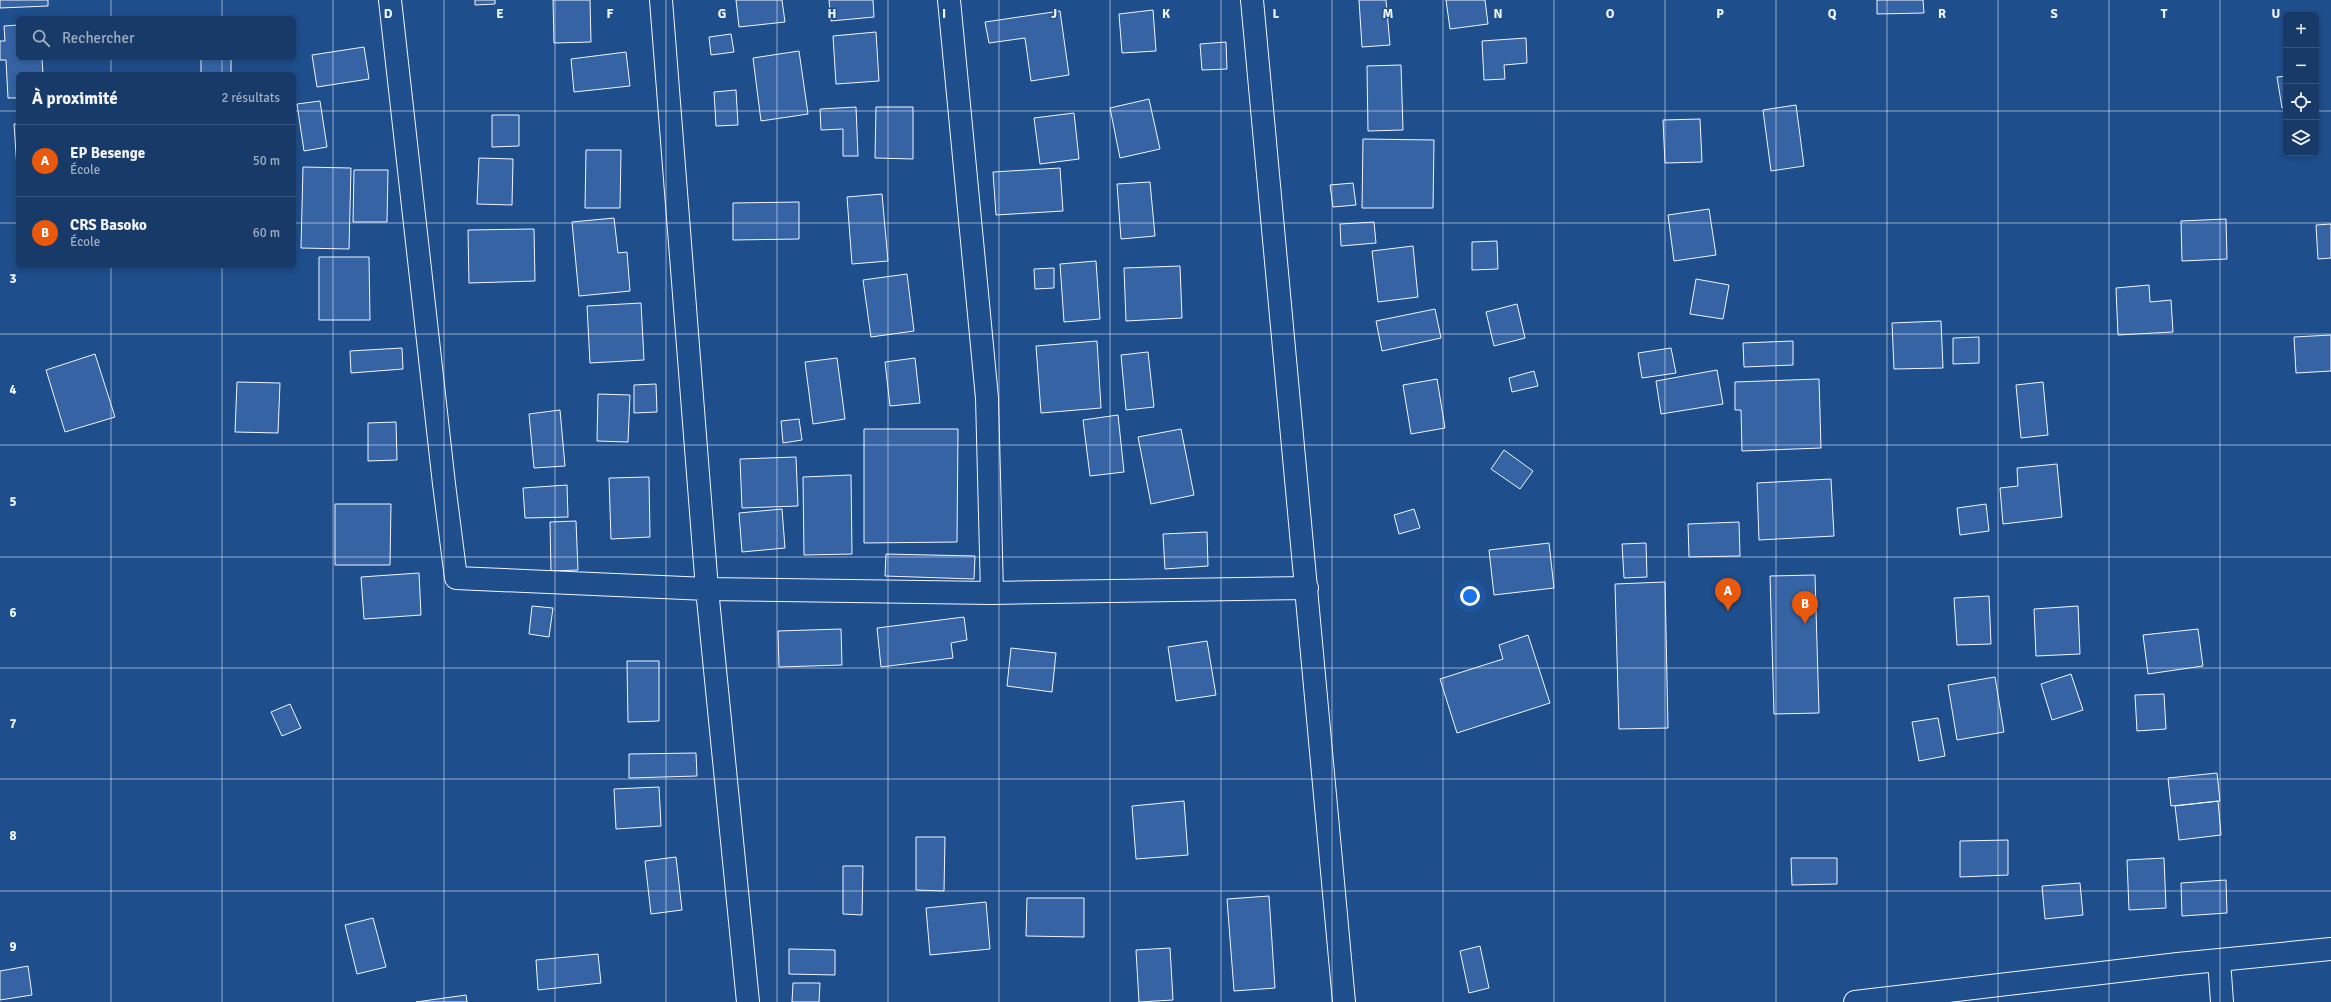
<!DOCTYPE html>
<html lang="fr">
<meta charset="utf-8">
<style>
:root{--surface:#173a69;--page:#244571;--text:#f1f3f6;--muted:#9eadc0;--line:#36547d;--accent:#ea580c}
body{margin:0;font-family:Signika,sans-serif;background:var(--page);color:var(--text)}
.controls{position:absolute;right:12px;top:12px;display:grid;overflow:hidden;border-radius:6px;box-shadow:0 2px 6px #0003}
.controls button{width:36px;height:36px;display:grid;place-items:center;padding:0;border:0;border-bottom:1px solid var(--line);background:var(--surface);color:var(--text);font:20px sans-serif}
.you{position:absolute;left:1470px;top:596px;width:14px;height:14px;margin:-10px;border:3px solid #fff;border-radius:50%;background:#1a73e8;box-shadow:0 0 0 6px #1a73e833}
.badge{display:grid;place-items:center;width:26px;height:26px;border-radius:50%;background:var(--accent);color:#fff;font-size:13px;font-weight:700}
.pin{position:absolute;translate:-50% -33px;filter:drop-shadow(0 1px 2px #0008)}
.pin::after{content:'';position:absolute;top:21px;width:14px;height:12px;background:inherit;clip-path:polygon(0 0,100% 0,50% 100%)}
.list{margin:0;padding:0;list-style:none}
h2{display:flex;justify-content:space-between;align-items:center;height:52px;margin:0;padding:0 16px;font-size:17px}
h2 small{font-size:13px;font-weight:400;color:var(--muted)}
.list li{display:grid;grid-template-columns:26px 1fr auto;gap:12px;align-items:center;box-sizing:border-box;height:72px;padding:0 16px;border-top:1px solid var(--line)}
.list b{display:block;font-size:15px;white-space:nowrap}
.list p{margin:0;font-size:13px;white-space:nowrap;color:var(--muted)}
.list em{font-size:13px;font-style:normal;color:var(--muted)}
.icon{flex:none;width:22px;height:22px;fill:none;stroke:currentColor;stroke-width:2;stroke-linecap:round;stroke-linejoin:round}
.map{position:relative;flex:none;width:2331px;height:1002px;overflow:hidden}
.search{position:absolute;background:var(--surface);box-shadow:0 2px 6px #0003;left:16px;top:16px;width:280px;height:44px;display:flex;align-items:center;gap:10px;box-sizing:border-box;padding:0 14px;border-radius:6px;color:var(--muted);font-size:15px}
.panel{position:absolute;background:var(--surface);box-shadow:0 2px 6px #0003;left:16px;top:72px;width:280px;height:196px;border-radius:6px}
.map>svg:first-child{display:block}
.building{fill:#3563a3;stroke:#f2f6ff}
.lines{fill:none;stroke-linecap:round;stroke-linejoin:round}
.minor-casing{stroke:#f2f6ff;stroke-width:24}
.minor{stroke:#1f4e8c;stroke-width:22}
.grid{fill:none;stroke:#f2f6ff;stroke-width:1;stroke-opacity:0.55}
.grid-label{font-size:13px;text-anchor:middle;font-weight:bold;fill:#f2f6ff;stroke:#1f4e8c;stroke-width:3;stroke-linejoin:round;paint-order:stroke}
</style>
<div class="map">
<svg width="2331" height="1002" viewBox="0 0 2331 1002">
<rect width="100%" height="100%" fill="#1f4e8c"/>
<path class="building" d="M0,0h48v6l-48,2z
M475,0h20v4l-20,1z
M553,0h37l1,42 -37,1z
M736,0h46l3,22 -46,5z
M829,0h44l1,17 -43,4z
M1359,0h27l4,45 -28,2z
M1446,0h39l3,24 -38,5z
M1877,0h46l1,13 -47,1z
M1153,10l3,41 -34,2 -3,-39z
M1060,11l9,64 -38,6 -6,-43 -36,5 -4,-21z
M18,25v33h24l1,16h-25v24h-10l-2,-38h-6v-19h5l-1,-15z
M876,32l3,49 -43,3 -3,-48z
M731,34l3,18 -23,3 -2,-18z
M1526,38l1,25 -23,2 1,14 -21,1 -2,-39z
M1226,42l1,27 -25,1 -2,-26z
M364,47l5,32 -52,8 -5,-32z
M799,51l9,63 -47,7 -8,-63z
M626,52l4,34 -56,6 -3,-33z
M201,58h30v16h-30z
M1401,65l2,65 -35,1 -1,-65z
M2286,76v31l-4,1 -5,-31z
M736,90l2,35 -22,1 -2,-34z
M1149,99l11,50 -40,9 -10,-50z
M320,101l7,46 -23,4 -7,-47z
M1796,105l8,61 -33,5 -8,-61z
M856,107l2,49h-15v-27l-22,1 -1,-21z
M876,107h37v52l-38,-1z
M1074,113l5,46 -39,5 -6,-46z
M492,115h27v31l-27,1z
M1700,119l2,43 -37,1 -2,-43z
M14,124h4v59z
M1363,139l71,1 -1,68h-71z
M586,150h35l-1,58h-35z
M479,158l34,1 -1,46 -35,-1z
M303,167l48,1 -2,81 -48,-1z
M1060,168l3,43 -67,4 -3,-43z
M354,170h34l-1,52h-34z
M1150,182l5,54 -34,3 -4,-55z
M1353,183l3,22 -23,2 -3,-22z
M882,194l6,67 -36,3 -5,-67z
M799,202v37l-66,1v-37z
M1709,209l7,46 -42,6 -6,-46z
M614,218l4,35 9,-1 3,39 -51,5 -7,-74z
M2226,219l1,40 -45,2 -1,-40z
M1374,222l2,21 -35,3 -1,-22z
M2331,224v34l-13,1 -2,-34z
M534,229l1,52 -66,2 -1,-53z
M1497,241l1,28 -26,1v-28z
M1413,246l5,51 -40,5 -6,-51z
M319,257h50l1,63h-51z
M1096,261l4,58 -36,3 -4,-58z
M1180,266l2,52 -56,3 -2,-53z
M1054,268v20l-19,1 -1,-20z
M907,274l7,57 -43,6 -8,-57z
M1696,279l33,6 -6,34 -33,-5z
M2149,285l1,17 21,-2 2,32 -55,3 -2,-47z
M641,303l3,57 -54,3 -3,-57z
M1517,304l8,34 -31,8 -8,-34z
M1435,309l6,29 -59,13 -6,-30z
M1941,321l2,47 -49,1 -2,-46z
M2331,335v36l-35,2 -2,-36z
M1979,337v26l-26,1v-26z
M1097,341l4,67 -60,5 -5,-67z
M1793,341v24l-49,2 -1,-24z
M402,348l1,21 -52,4 -1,-22z
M1671,348l5,25 -34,5 -4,-25z
M1148,352l6,55 -28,3 -5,-55z
M95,354l20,63 -50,15 -19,-62z
M837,358l8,61 -32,5 -8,-62z
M915,358l5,45 -30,3 -5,-44z
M1717,370l6,34 -62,10 -5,-33z
M1534,371l4,15 -26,6 -3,-14z
M1437,379l8,49 -34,6 -8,-49z
M1819,379l2,69 -79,3 -1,-41h-6v-28z
M237,382l43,1 -2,50 -43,-1z
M2043,382l5,53 -27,3 -5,-53z
M656,384l1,28 -23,1v-28z
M598,394l32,1 -2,47 -31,-1z
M560,410l5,56 -31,2 -5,-54z
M1118,415l6,57 -34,4 -7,-56z
M799,419l3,21 -19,3 -2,-22z
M396,422l1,38 -29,1v-38z
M864,429h94l-1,113 -93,1z
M1181,429l13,66 -43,9 -13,-67z
M1504,450l29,21 -13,18 -29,-20z
M796,457l2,49 -56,2 -2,-49z
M2057,464l5,53 -59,7 -3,-36 18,-2 -1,-18z
M851,475l1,79 -48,1 -1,-78z
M649,477l1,60 -39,2 -2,-61z
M1831,479l3,57 -75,4 -2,-57z
M567,485l1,32 -43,1 -2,-30z
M335,504h56l-1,61h-55z
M1986,504l3,27 -29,4 -3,-27z
M782,509l3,39 -43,4 -3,-39z
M1414,509l6,19 -21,6 -5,-19z
M576,521l2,49 -27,1 -1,-49z
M1739,522l1,34 -51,1 -1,-33z
M1207,532l1,34 -43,3 -2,-35z
M1549,543l5,45 -60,7 -5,-45z
M1646,543l1,34 -23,1 -2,-34z
M886,554l89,2 -1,23 -89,-3z
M419,573l2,42 -57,4 -3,-42z
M1815,575l4,138 -45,1 -4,-138z
M1665,582l3,146 -49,1 -4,-145z
M1989,596l2,48 -34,1 -3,-47z
M532,606l21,2 -4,29 -20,-3z
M2078,606l2,48 -44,2 -2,-47z
M964,617l3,23 -16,3 2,15 -72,9 -4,-39z
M841,629l1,36 -63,2 -1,-36z
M2198,629l5,37 -55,8 -5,-39z
M1528,635l22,68 -93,30 -17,-54 63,-20 -4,-14z
M1207,641l9,54 -40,6 -8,-54z
M1011,648l45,5 -4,39 -45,-6z
M627,661h32v60l-31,1z
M2071,674l12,36 -31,10 -11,-36z
M1995,677l9,55 -47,8 -9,-55z
M2164,694l2,35 -29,2 -2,-36z
M290,704l11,24 -19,8 -11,-24z
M1938,718l7,38 -26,5 -7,-39z
M696,753l1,23 -68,2v-24z
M2217,773l3,28 -49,5 -3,-28z
M659,787l2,39 -45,3 -2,-40z
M1184,801l4,54 -52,4 -4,-53z
M2218,801l3,34 -42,5 -4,-34z
M916,837h29l-1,54 -28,-1z
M2008,840v35l-48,2v-36z
M676,857l6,53 -31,4 -6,-53z
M1791,858h46v26l-45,1z
M2164,858l2,50 -37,2 -2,-50z
M843,866h20l-1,49 -19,-1z
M2226,880l1,33 -45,3 -1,-33z
M2080,883l3,32 -38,4 -3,-33z
M1269,896l6,92 -41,3 -7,-92z
M1027,898h57v39l-58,-1z
M986,902l4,47 -60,6 -4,-47z
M373,918l13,49 -29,7 -12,-49z
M1480,946l9,42 -20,5 -9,-42z
M1170,948l3,52 -34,2 -3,-52z
M789,949l46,1v25l-46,-1z
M598,954l3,29 -63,7 -2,-30z
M28,966l4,29 -32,5v-29z
M793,983h27l-1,19h-27z
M466,995l1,7h-51z"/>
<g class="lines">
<defs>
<path id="minor" d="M390,0l54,484 12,94 251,11 285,4 315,-5
M661,0l46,589 41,413
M949,0l38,398 5,195
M1252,0l92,1002
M2219,960l3,42
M1855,1002l323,-38 153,-15"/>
</defs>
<use href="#minor" class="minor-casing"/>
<use href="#minor" class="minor"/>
</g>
<path class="grid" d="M111,0v18M222,0v18M333,0v1002M444,0v1002M555,0v1002M666,0v1002M777,0v1002M888,0v1002M999,0v1002M1110,0v1002M1221,0v1002M1332,0v1002M1443,0v1002M1554,0v1002M1665,0v1002M1776,0v1002M1887,0v1002M1998,0v1002M2109,0v1002M2220,0v1002M111,58v16M222,58v16M0,111h18M294,111h1992M2316,111h15M0,223h18M294,223h2037M111,266v736M222,266v736M0,334h2331M0,445h2331M0,557h2331M0,668h2331M0,779h2331M0,891h2331"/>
<g class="grid-label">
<text x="388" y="18">D</text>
<text x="500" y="18">E</text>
<text x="610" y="18">F</text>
<text x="722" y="18">G</text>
<text x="832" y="18">H</text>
<text x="944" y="18">I</text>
<text x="1054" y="18">J</text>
<text x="1166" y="18">K</text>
<text x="1276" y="18">L</text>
<text x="1388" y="18">M</text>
<text x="1498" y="18">N</text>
<text x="1610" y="18">O</text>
<text x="1720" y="18">P</text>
<text x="1832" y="18">Q</text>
<text x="1942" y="18">R</text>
<text x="2054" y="18">S</text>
<text x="2164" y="18">T</text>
<text x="2276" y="18">U</text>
<text x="13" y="283">3</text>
<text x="13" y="394">4</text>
<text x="13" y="506">5</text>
<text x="13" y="617">6</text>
<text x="13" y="728">7</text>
<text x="13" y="840">8</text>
<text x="13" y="951">9</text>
</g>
</svg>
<div class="controls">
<button>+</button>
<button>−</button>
<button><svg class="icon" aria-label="locate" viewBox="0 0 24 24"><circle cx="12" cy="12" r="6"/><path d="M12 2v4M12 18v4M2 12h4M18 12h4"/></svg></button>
<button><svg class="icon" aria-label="layers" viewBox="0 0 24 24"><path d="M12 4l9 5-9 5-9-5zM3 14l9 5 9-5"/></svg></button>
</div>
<div class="you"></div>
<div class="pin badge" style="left:1728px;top:611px">A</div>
<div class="pin badge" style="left:1805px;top:624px">B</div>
<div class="search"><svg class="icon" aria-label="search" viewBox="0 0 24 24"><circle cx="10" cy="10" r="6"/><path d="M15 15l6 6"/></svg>Rechercher</div>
<section class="panel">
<h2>À proximité<small>2 résultats</small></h2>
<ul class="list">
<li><span class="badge">A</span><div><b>EP Besenge</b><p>École</p></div><em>50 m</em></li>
<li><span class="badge">B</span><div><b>CRS Basoko</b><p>École</p></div><em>60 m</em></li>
</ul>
</section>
</div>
